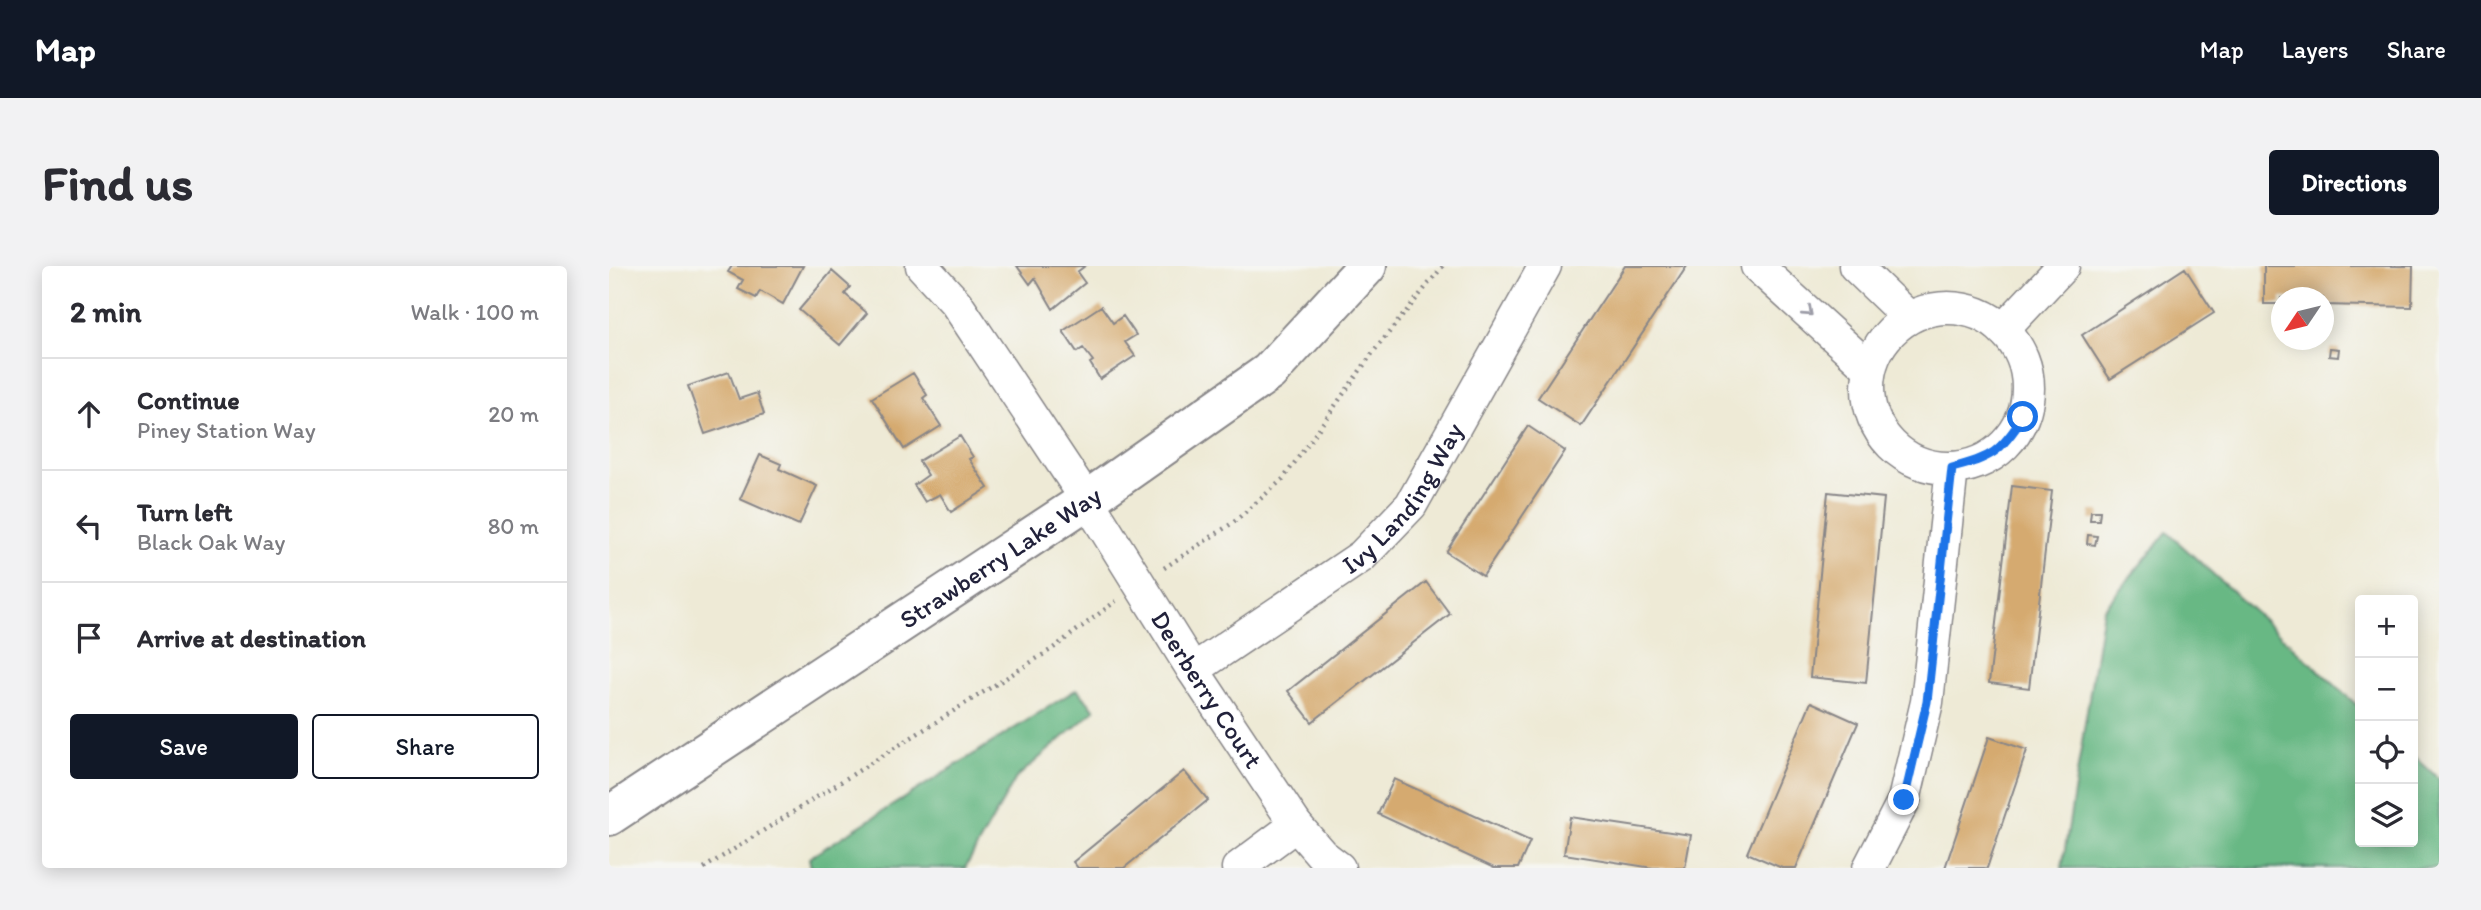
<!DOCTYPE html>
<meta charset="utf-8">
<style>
:root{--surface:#fff;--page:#f2f2f3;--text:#2b2b33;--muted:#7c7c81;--line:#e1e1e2;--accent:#111827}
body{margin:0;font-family:Itim,sans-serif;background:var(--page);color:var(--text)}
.controls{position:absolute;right:21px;bottom:21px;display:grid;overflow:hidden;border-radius:7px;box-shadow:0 4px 18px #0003}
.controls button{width:63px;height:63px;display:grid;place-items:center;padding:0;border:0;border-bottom:2px solid var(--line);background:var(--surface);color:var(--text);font:35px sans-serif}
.compass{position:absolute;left:1662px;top:21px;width:63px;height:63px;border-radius:50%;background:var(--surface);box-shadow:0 4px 18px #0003;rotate:235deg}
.stop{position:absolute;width:21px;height:21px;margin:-16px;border:5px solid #1a73e8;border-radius:50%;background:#fff}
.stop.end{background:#1a73e8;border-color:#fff;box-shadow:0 2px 7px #0008}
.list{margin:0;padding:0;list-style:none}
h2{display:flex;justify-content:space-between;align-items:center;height:91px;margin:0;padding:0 28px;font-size:30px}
h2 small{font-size:23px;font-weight:400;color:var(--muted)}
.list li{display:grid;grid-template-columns:46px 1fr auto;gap:21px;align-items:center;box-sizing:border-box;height:112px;padding:0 28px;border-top:2px solid var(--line)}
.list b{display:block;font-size:26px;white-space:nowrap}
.list p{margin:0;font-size:23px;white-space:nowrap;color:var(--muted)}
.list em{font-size:23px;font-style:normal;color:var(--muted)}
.actions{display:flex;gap:14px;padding:21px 28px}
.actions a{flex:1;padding:16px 0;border:2px solid var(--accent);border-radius:7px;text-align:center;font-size:24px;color:var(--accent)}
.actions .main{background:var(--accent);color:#fff}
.icon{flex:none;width:38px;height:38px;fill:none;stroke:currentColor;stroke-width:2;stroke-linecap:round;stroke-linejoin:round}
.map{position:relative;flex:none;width:1830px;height:602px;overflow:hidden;border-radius:7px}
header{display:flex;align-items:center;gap:42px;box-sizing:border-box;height:98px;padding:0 35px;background:var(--accent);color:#fff}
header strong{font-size:33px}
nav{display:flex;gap:38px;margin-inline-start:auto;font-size:24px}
.intro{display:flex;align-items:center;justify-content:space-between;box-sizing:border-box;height:168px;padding:0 42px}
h1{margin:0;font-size:49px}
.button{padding:18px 32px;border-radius:7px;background:var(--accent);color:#fff;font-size:24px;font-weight:700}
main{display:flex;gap:42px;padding:0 42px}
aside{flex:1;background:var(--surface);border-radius:7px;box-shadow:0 4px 18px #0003}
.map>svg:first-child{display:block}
.forest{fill:#67b884;stroke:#446d60;stroke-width:2}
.building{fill:#d5aa6f}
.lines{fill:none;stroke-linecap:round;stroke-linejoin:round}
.street-casing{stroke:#888688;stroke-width:35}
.secondary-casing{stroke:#888688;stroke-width:42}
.path{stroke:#888688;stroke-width:4.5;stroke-dasharray:2 5;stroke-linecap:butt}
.street{stroke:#fff;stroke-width:32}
.secondary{stroke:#fff;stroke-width:38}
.oneway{stroke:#9c9ca7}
.route{stroke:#1a73e8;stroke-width:9}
.labels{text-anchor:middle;stroke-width:7;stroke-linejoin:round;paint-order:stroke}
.street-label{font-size:26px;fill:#22223b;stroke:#f6f6f2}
</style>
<header>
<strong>Map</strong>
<nav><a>Map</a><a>Layers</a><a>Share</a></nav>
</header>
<div class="intro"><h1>Find us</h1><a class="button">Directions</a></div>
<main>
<aside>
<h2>2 min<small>Walk · 100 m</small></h2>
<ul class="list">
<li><svg class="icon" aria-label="ahead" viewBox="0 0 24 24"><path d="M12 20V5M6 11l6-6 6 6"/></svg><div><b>Continue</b><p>Piney Station Way</p></div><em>20 m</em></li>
<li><svg class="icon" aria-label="left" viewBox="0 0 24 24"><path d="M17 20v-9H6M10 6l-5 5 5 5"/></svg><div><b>Turn left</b><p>Black Oak Way</p></div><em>80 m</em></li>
<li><svg class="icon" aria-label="arrive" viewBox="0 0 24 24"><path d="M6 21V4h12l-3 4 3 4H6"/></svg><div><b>Arrive at destination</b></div></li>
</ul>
<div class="actions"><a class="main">Save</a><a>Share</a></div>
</aside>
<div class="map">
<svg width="1830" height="602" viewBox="0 0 1830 602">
<rect width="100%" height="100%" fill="#f6f6f2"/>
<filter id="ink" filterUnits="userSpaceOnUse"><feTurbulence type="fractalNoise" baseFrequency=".0143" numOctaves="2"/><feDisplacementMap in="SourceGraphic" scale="14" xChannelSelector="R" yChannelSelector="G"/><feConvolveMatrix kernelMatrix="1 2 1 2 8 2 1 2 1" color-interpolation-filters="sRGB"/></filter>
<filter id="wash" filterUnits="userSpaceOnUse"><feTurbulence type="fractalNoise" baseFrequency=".00686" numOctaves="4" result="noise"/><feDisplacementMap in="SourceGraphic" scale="28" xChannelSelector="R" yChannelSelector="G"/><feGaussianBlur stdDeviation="1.57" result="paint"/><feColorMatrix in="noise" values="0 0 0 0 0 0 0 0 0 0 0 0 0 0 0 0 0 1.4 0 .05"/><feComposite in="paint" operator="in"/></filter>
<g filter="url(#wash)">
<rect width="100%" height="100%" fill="#eeead6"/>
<path class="forest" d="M1558,266l193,176v134h53v-87l26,24v89h-377l41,-258z
M468,423l18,21 -79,68 -51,90h-154l-2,-10z"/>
<g id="blocks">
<path class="building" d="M123,0h71l-20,38 -23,-13 -4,7 -18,-9 5,-9 -15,-8z
M408,0h68l-8,6 8,11 -32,26 -18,-31 -5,6z
M1016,0h62l-106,160 -43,-28z
M1655,0h149l-1,41 -89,-2v-7h-42v6h-17z
M1576,2l29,45 -104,66 -28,-44z
M223,5l18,16 -5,7 22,19 -27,32 -41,-35z
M492,40l12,17 10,-7 13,19 -11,7 10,14 -35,23 -10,-16 3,-2 -10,-13 -6,4 -14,-21z
M1721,82l9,1 -1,8 -9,-1z
M120,106l10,27 18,-6 7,21 -59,20 -17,-48z
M304,107l14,22 -4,3 18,28 -37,23 -32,-51z
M919,160l37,25 -82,125 -37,-24z
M351,170l13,21 -4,2 19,29 -37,24 -11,-18 -15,8 -11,-17 14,-10 -9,-14z
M151,189l21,9 -2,5 38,17 -18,39 -59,-26z
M1403,220l40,5 -23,197 -40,-5z
M1219,226l56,6 -18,185 -56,-6z
M1482,245h9l-1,9h-9z
M1479,269l9,1 -2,9 -8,-1z
M817,316l24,32 -138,108 -24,-31z
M1202,436l47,21 -62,145h-14l-35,-15z
M1380,471l38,13 -24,71 -16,47h-42z
M575,505l24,29 -84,68h-46l-5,-6z
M785,513l136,62 -12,27h-24l-116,-54z
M961,551l121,18 -6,33h-32l-89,-14z"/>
</g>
</g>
<g filter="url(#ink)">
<use href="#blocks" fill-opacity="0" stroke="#888688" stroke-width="2"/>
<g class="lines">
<defs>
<g id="street">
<path id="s1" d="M313,0l34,37 131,197 106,170 103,155 26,30 17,13"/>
<path d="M1148,0l112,102"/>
<path d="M1246,0l53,51"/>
<circle cx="1339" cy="122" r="80"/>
<path d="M1394,64l60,-64"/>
<path id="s2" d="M584,404l169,-114 49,-51 134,-239"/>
<path d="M629,602l58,-43"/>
<path d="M1260,602l35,-68 23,-98 25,-234"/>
</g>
<g id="secondary">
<path id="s3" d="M0,550l478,-316 182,-128 98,-106"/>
</g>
</defs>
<use href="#street" class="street-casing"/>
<use href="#secondary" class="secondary-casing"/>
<path class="path" d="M555,302l70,-46 49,-43 91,-128 69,-85
M95,602l348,-219 64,-48"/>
<use href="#street" class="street"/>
<use href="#secondary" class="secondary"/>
</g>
<defs><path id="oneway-chevron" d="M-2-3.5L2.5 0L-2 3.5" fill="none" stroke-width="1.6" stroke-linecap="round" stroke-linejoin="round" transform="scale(1.75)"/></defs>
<use class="oneway" href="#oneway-chevron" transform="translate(1199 46) rotate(42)"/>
</g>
<g class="lines" filter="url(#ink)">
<path class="route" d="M1295,534l23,-98 25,-234c40,-11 48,-15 71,-51"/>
</g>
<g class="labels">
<g class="street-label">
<text dy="9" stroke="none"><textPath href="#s2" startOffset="275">Ivy Landing Way</textPath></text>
<text dy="9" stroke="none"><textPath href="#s3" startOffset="469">Strawberry Lake Way</textPath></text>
<text dy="9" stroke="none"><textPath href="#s1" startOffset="511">Deerberry Court</textPath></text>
</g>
</g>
</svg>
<div class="controls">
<button>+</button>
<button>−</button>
<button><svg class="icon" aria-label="locate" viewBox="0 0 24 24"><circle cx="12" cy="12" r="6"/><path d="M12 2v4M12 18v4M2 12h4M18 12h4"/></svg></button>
<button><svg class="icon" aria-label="layers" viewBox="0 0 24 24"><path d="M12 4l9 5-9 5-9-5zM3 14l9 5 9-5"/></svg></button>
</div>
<svg class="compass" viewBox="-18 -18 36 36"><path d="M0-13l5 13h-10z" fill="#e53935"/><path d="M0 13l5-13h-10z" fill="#7c7c81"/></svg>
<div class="stop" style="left:1414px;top:151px"></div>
<div class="stop end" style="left:1295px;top:534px"></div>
</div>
</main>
